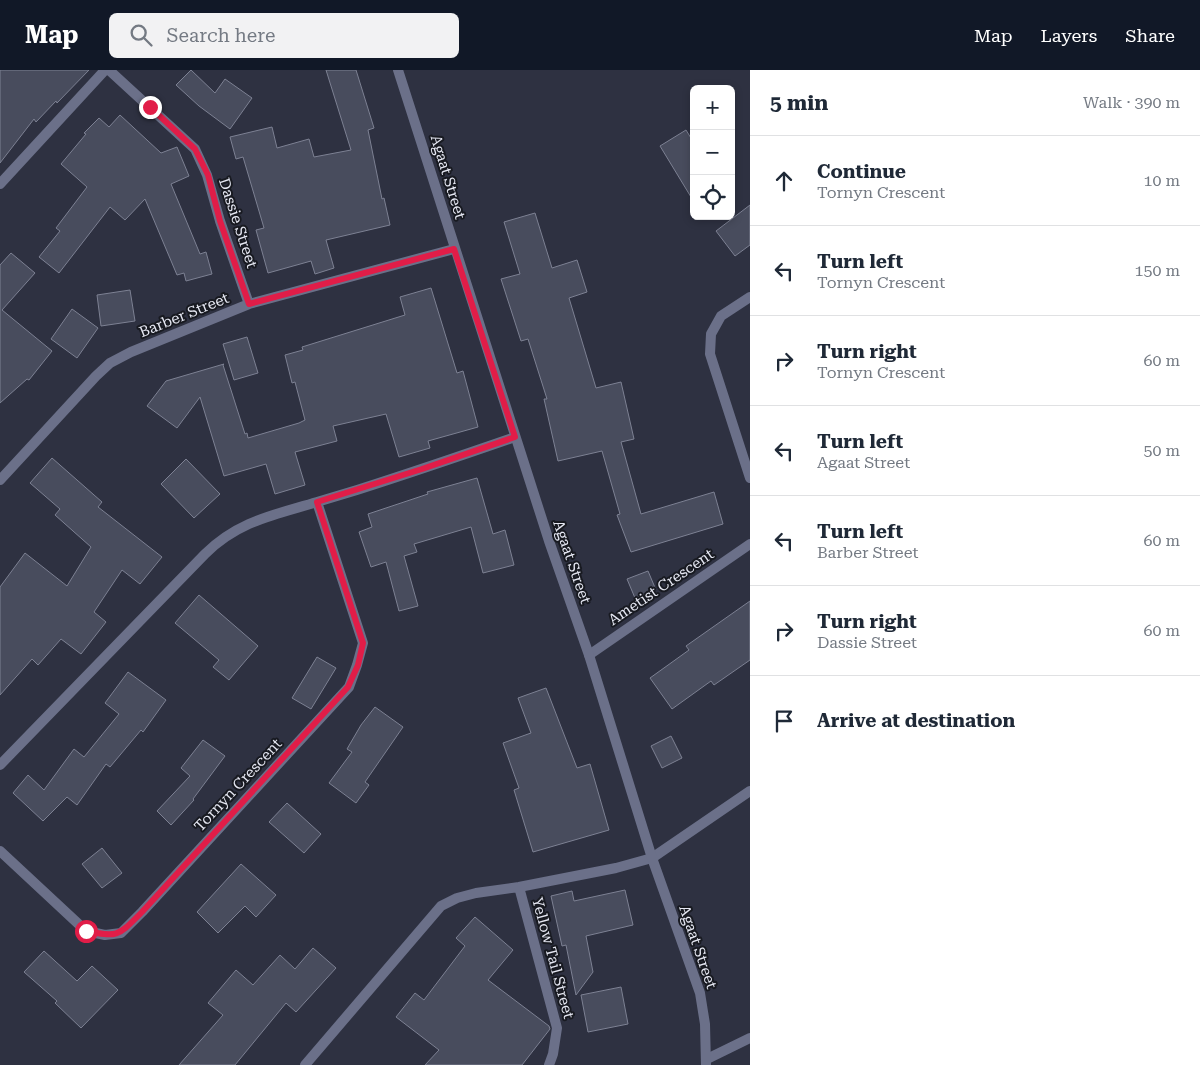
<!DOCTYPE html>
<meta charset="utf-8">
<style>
:root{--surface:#fff;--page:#f2f2f3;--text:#1f2937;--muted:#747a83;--line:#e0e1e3;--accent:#111827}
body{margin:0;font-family:"Roboto Serif",serif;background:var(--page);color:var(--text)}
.controls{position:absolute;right:15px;top:15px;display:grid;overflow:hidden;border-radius:8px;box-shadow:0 2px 8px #0003}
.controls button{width:45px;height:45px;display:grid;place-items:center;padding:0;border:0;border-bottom:1px solid var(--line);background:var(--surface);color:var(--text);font:25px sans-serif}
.stop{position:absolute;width:15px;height:15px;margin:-11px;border:4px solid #e11d48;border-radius:50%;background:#fff}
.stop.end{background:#e11d48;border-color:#fff;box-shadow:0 1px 5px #0008}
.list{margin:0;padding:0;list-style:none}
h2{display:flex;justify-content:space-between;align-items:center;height:65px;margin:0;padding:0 20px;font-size:21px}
h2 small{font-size:16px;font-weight:400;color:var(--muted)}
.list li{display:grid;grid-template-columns:32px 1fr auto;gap:15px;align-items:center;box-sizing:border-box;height:90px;padding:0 20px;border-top:1px solid var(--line)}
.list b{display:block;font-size:19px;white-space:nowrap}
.list p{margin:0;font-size:16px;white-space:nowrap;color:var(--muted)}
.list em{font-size:16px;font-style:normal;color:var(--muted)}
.icon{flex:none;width:28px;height:28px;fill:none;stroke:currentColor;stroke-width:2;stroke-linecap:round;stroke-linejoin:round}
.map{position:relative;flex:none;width:750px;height:995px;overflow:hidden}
header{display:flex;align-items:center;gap:30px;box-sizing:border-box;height:70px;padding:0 25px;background:var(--accent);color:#fff}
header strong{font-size:24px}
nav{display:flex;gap:28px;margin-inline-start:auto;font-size:18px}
.search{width:350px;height:45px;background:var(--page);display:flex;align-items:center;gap:12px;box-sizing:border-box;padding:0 18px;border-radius:8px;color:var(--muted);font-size:19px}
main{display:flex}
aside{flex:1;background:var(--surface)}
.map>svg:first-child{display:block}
.building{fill:#484c5d;stroke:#7d8193}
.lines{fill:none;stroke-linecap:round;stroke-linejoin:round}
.minor{stroke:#6b7089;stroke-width:10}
.tertiary{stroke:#6b7089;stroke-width:10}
.route{stroke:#e11d48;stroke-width:6}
.labels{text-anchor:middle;stroke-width:4;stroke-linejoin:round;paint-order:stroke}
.street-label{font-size:15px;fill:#e6e8f3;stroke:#181a21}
</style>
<header>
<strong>Map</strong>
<div class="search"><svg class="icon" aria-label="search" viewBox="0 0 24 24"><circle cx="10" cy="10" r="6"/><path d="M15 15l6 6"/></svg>Search here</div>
<nav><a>Map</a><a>Layers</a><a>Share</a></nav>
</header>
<main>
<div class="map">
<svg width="750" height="995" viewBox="0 0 750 995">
<rect width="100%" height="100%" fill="#2e3141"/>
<path class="building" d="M0,0h89l-32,33 -1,-2 -20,21 -2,-3 -34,44z
M191,0l24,23 10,-14 27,19 -22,31 -31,-23 -23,-21z
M326,0h30l18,58 -6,2 14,69 2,-1 6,27 -64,15 8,28 -19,6 -4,-13 -43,12 -12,-43 8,-2 -21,-71 -7,2 -6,-22 42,-10 5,21 32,-9 5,18 37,-7z
M120,45l41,38 16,-6 12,29 -18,8 29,70 6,-2 6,22 -26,7 -2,-8 -7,2 -32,-76 -20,21 -15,-13 -51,66 -20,-16 21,-26 -4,-3 31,-41 -26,-23 25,-30 -2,-1 15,-15 10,9z
M686,60l8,13v59l-34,-56z
M750,135v40l-15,11 -19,-25z
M535,143l17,55 25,-8 10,32 -18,6 27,90 25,-6 13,57 -13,3 20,72 73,-22 9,32 -92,28 -14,-37 3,-1 -18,-63 -44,10 -14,-62h3l-19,-60 -7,2 -20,-62 19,-5 -16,-52z
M11,183l24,20 -33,37 50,41 -23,29 -2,-1 -27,24v-138z
M431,218l26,85 6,-2 15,56 -50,14 2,7 -31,9 -13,-43 -53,12 4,15 -42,11 10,33 -30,9 -9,-30 -42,12 -24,-79 -23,31 -30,-22 19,-25 58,-17 -1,1 22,69 2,-1 1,5 51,-15 6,-3 -10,-38 -3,1 -7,-28 18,-5 -1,-3 103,-32 -5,-18z
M130,220l5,31 -34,5 -4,-31z
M72,239l26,19 -21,30 -26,-19z
M247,267l11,36 -24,7 -11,-36z
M52,388l50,44 -4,5 64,50 -22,27 -18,-14 -28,42 12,10 -25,32 -20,-15 -23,26 -6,-6 -32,36v-108l25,-34 42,33 24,-39 -36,-32 5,-6 -30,-26z
M186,389l34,35 -26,24 -33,-34z
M477,408l16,56 12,-4 9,35 -31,8 -12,-46 -57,17 3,8 -13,4 14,50 -19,5 -13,-49 -15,5 -12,-35 13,-5 -4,-13 60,-20 -1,-2z
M648,501l8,19 -21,8 -8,-19z
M199,525l59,51 -29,34 -16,-13 6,-7 -44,-37z
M750,531v59l-36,25 -3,-4 -39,28 -22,-31 39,-28 -3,-4z
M317,587l19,11 -25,41 -19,-11z
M128,602l38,28 -23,32 -2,-2 -31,37 -4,-3 -29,41 -10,-8 -24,24 -30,-28 15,-18 16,15 30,-41 10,8 35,-43 -14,-11z
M546,618l31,80 13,-4 19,66 -76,22 -19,-62 5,-2 -16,-45 28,-10 -13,-35z
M375,637l28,20 -38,55 4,3 -13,18 -27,-20 23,-31 -5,-3 14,-24z
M671,666l11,22 -20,10 -11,-22z
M203,670l22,16 -32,43 1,1 -23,25 -14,-14 33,-35 -9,-8z
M287,733l34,31 -17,19 -35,-31z
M102,778l20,25 -20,15 -20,-24z
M241,794l35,31 -20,22 -11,-11 -27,27 -21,-21z
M625,820l8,35 -47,11 7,36 -17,23 -10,-50 -4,1 -11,-50 21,-5 2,10z
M475,847l38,33 -25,30 61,46 1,3 -28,36h-97l14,-15 -43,-33 19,-24 9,7 41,-54 -9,-8z
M313,878l23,20 -40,44 -10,-9 -51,62h-56l44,-50 -15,-12 28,-33 17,15 27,-30 15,14z
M44,881l33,30 15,-15 26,24 -37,38 -26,-25 2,-2 -33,-29z
M621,917l7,37 -40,8 -7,-37z"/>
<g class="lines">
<path class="minor" d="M109,0l86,79 12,26 13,46 29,83
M0,114l105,-114
M750,227l-29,19 -10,18 -1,20 40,124
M0,410l96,-104 14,-13 21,-11 118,-48 205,-55
M589,585l161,-111
M0,695l205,-211c33,-33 69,-39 112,-52 13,-4 27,-8 40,-12 53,-17 106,-35 158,-53
M0,781l86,80 19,4 16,-2 21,-21 207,-225 8,-22 6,-22 -46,-141
M519,817l38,141 -4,26 -4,11
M707,989l43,-21
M305,995l136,-159 16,-8 19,-5 43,-6 97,-19 36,-10 98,-67"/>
<path class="tertiary" d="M398,0l151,471 40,114 63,203 48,135 5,31 1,41"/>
</g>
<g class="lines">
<path class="route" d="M86,861c33,7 33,4 56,-19l206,-225 10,-22 5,-22 -46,-141 105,-33 93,-32 -61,-188 -205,55 -29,-83 -12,-46 -13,-26 -45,-42"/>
</g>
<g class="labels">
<g class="street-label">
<text transform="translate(448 107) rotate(73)" y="5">Agaat Street</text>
<text transform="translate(238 153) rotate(72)" y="5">Dassie Street</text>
<text transform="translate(184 245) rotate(-22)" y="5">Barber Street</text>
<text transform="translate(572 492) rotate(71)" y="5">Agaat Street</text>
<text transform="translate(661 517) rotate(-34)" y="5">Ametist Crescent</text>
<text transform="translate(238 715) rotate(-47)" y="5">Tornyn Crescent</text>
<text transform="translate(698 877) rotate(71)" y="5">Agaat Street</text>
<text transform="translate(553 888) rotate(75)" y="5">Yellow Tail Street</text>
</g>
</g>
</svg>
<div class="controls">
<button>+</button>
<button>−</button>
<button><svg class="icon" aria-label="locate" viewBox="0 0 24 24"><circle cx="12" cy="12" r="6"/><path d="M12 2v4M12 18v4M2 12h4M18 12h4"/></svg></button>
</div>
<div class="stop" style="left:86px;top:861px"></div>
<div class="stop end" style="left:150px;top:37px"></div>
</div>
<aside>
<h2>5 min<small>Walk · 390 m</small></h2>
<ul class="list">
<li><svg class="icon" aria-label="ahead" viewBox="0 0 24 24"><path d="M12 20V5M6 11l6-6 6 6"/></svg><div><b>Continue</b><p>Tornyn Crescent</p></div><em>10 m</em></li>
<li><svg class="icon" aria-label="left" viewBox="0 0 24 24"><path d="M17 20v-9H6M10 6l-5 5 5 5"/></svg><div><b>Turn left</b><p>Tornyn Crescent</p></div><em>150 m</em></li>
<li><svg class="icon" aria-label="right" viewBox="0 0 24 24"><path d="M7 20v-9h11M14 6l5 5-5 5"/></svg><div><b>Turn right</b><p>Tornyn Crescent</p></div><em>60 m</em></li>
<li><svg class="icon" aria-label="left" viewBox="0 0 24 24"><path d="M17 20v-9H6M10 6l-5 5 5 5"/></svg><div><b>Turn left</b><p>Agaat Street</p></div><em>50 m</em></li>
<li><svg class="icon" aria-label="left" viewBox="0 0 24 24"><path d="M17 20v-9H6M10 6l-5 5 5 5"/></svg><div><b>Turn left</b><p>Barber Street</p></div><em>60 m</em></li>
<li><svg class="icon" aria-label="right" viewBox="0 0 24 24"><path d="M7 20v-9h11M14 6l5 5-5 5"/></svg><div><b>Turn right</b><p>Dassie Street</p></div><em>60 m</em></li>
<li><svg class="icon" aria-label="arrive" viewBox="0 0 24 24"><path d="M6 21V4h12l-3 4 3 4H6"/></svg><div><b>Arrive at destination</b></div></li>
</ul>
</aside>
</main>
